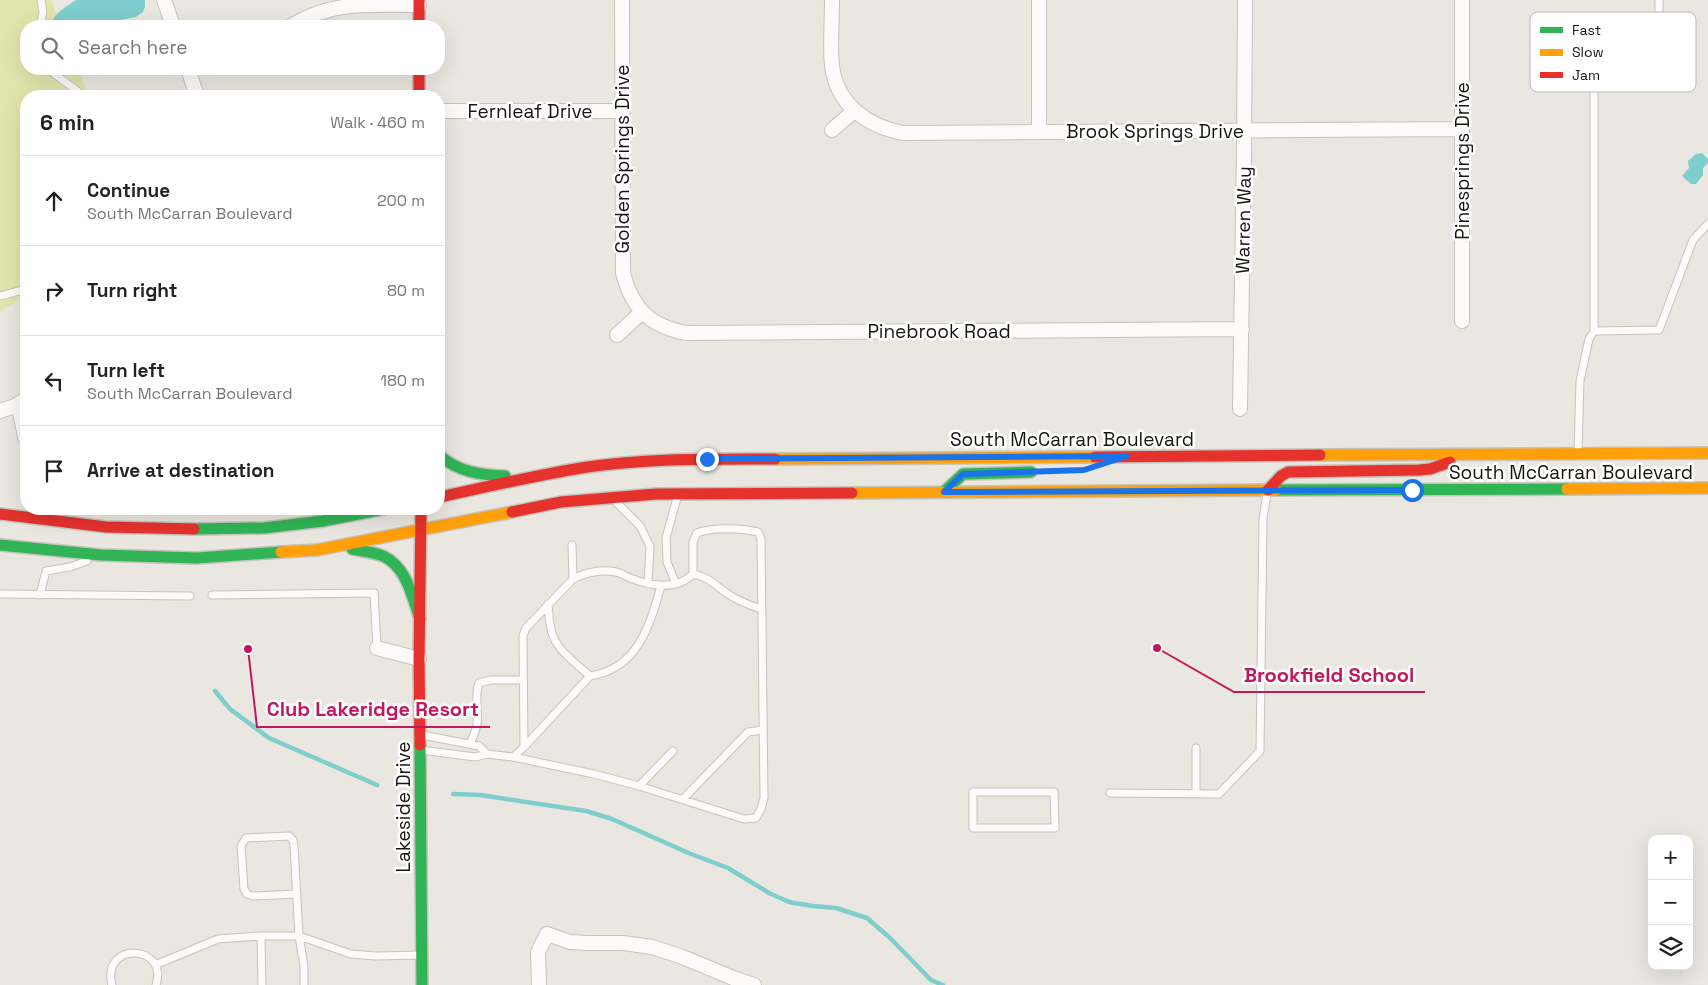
<!DOCTYPE html>
<meta charset="utf-8">
<style>
:root{--surface:#fff;--page:#f2f2f2;--text:#222;--muted:#767676;--line:#e0e0e0}
body{margin:0;font-family:"Space Grotesk",sans-serif;background:var(--page);color:var(--text)}
.controls{position:absolute;right:15px;bottom:15px;display:grid;overflow:hidden;border-radius:10px;box-shadow:0 5px 20px #0002}
.controls button{width:45px;height:45px;display:grid;place-items:center;padding:0;border:0;border-bottom:1px solid var(--line);background:var(--surface);color:var(--text);font:25px sans-serif}
.stop{position:absolute;width:15px;height:15px;margin:-11px;border:4px solid #1a73e8;border-radius:50%;background:#fff}
.stop.end{background:#1a73e8;border-color:#fff;box-shadow:0 1px 5px #0008}
.list{margin:0;padding:0;list-style:none}
h2{display:flex;justify-content:space-between;align-items:center;height:65px;margin:0;padding:0 20px;font-size:21px}
h2 small{font-size:16px;font-weight:400;color:var(--muted)}
.list li{display:grid;grid-template-columns:32px 1fr auto;gap:15px;align-items:center;box-sizing:border-box;height:90px;padding:0 20px;border-top:1px solid var(--line)}
.list b{display:block;font-size:19px;white-space:nowrap}
.list p{margin:0;font-size:16px;white-space:nowrap;color:var(--muted)}
.list em{font-size:16px;font-style:normal;color:var(--muted)}
.icon{flex:none;width:28px;height:28px;fill:none;stroke:currentColor;stroke-width:2;stroke-linecap:round;stroke-linejoin:round}
.map{position:relative;flex:none;width:1708px;height:985px;overflow:hidden}
.search{position:absolute;background:var(--surface);box-shadow:0 5px 20px #0002;left:20px;top:20px;width:425px;height:55px;display:flex;align-items:center;gap:12px;box-sizing:border-box;padding:0 18px;border-radius:20px;color:var(--muted);font-size:19px}
.panel{position:absolute;background:var(--surface);box-shadow:0 5px 20px #0002;left:20px;top:90px;width:425px;height:425px;border-radius:20px}
.map>svg:first-child{display:block}
.green{fill:#e2e5ab}
.water{fill:#7ececd}
.lines{fill:none;stroke-linecap:round;stroke-linejoin:round}
.stream{stroke:#7ececd;stroke-width:4.5}
.lane-casing{stroke:#c6c3bd;stroke-width:9}
.street-casing{stroke:#c6c3bd;stroke-width:16}
.fast-casing{stroke:#c6c3bd;stroke-width:14}
.slow-casing{stroke:#c6c3bd;stroke-width:14}
.jam-casing{stroke:#c6c3bd;stroke-width:14}
.lane{stroke:#fcfbfa;stroke-width:7}
.street{stroke:#fcfbfa;stroke-width:14}
.fast{stroke:#30b455;stroke-width:11}
.slow{stroke:#ff9f0a;stroke-width:11}
.jam{stroke:#e5322d;stroke-width:11}
.route{stroke:#1a73e8;stroke-width:6}
.labels{text-anchor:middle;stroke-width:5;stroke-linejoin:round;paint-order:stroke}
.street-label{font-size:19px;fill:#161410;stroke:#fff}
.key{fill:#fff;stroke:#b9b8b7;stroke-width:1}
.key-label{font-size:14px;fill:#161410}
.leader{fill:none;stroke:#c2185b;stroke-width:2}
.callout-dot{fill:#c2185b;stroke:#fff;stroke-width:2}
.callout-label{font-size:20px;text-anchor:middle;font-weight:bold;fill:#c2185b;stroke:#fff;stroke-width:5;stroke-linejoin:round;paint-order:stroke}
</style>
<div class="map">
<svg width="1708" height="985" viewBox="0 0 1708 985">
<rect width="100%" height="100%" fill="#eae7e0"/>
<path class="green" d="M0,0h51l10,26h-35v43h52l11,27h-63v200l-26,15z"/>
<path class="water" d="M76,0h69v7l-2,5 -7,5 -26,5 -10,4h-49c2,-13 15,-19 25,-26z
M1702,153l6,6v4l-5,5v7l-7,9h-5l-9,-8 7,-8 -1,-7 8,-7z"/>
<g class="lines">
<path class="stream" d="M215,691l15,18 39,29 108,47
M453,794l27,1 106,16 26,8 79,35 37,14 41,25 20,9 24,4 23,2 31,10 22,19 42,43 12,5"/>
<defs>
<path id="lane" d="M40,26l3,-14 -2,-12
M48,69l36,27
M0,296l26,-7
M1594,331l65,-1 34,-90 15,-16
M15,406l7,33
M1578,451l2,-70 9,-42 5,-8v-279l65,-15v-37
M616,502l24,24 10,20 -2,38
M572,545l1,34
M693,574c18,4 21,11 35,20 10,7 21,11 33,15
M676,584l-9,-22 -1,-24 11,-40
M0,594l190,2
M40,595l6,-24 24,-4 17,-6
M212,595l162,-2 3,55
M548,604c1,11 1,22 5,32 6,16 25,29 37,40
M422,735l57,11 8,8
M470,744c3,-7 6,-13 7,-20 2,-14 -3,-27 2,-41l12,-3h32
M524,747l66,-71c48,-7 60,-51 71,-90
M1196,748v45
M421,750l54,7 12,-3 26,3 81,17 45,12 105,33 12,-1 5,-9 3,-11 -3,-259 -3,-7c-17,-4 -46,-5 -61,1l-4,9v32c-17,17 -42,12 -63,4 -4,-2 -9,-5 -14,-6 -15,-3 -29,0 -43,7l-47,49 -3,8 1,111 -11,10
M639,786l34,-35
M973,792h81l1,36h-82z
M1110,793l109,1 41,-43 3,-232 4,-26
M683,799l65,-67 15,-2
M297,894l-44,2 -6,-2 -3,-5 -3,-43 5,-8 43,-2 4,4 1,6 5,90 5,30v19
M261,936l1,49
M155,965l63,-26 43,-3h38l52,18 25,2 43,-1
M112,985c-11,-44 57,-41 44,0"/>
<path id="street" d="M164,0l9,26
M622,0l1,273c9,35 26,53 63,60l556,-4
M832,0c0,22 -2,45 0,66 5,39 35,60 71,67l559,-4
M1039,0v132
M1462,0v321
M291,26c42,-26 79,-21 128,-21
M188,69l9,27
M439,111h183
M832,130l22,-19
M617,335l25,-23
M1240,409l4,-260 1,-149
M0,411l15,-5 11,-7
M377,648l42,11
M539,985l-1,-33 9,-18 23,8 17,1h36l29,4 28,9 53,22 21,7"/>
<path id="fast" d="M439,455c19,17 42,20 66,21
M1276,490l291,-1
M944,492l19,-18 68,-2
M194,529l70,-1 59,-7 61,-12
M0,545l101,10 96,3 84,-6
M352,549c10,2 21,3 31,7 24,11 29,41 37,63
M420,745l2,240"/>
<path id="slow" d="M1320,455l388,-2
M775,459l320,-2
M1567,489l141,-1
M852,493l424,-3
M281,552l36,-2 195,-38"/>
<path id="jam" d="M419,0v26
M419,69v27
M1095,457l225,-2
M1268,490l13,-14 7,-4 131,-2 11,-1 20,-7
M439,497c47,-10 94,-21 142,-29 64,-10 130,-9 194,-9
M512,512l49,-10 95,-8 196,-1
M0,514l106,13 88,2
M420,745l-1,-86 2,-150"/>
</defs>
<use href="#lane" class="lane-casing"/>
<use href="#street" class="street-casing"/>
<use href="#fast" class="fast-casing"/>
<use href="#slow" class="slow-casing"/>
<use href="#jam" class="jam-casing"/>
<use href="#lane" class="lane"/>
<use href="#street" class="street"/>
<use href="#fast" class="fast"/>
<use href="#slow" class="slow"/>
<use href="#jam" class="jam"/>
</g>
<g class="lines">
<path class="route" d="M707,459l420,-3 -43,14 -121,4 -19,18 468,-2"/>
</g>
<g class="labels">
<g class="street-label">
<text x="530" y="118">Fernleaf Drive</text>
<text x="1155" y="138">Brook Springs Drive</text>
<text transform="translate(622 159) rotate(-90)" y="7">Golden Springs Drive</text>
<text transform="translate(1462 161) rotate(-90)" y="7">Pinesprings Drive</text>
<text transform="translate(1243 220) rotate(-89)" y="7">Warren Way</text>
<text x="939" y="338">Pinebrook Road</text>
<text x="1072" y="446">South McCarran Boulevard</text>
<text x="1571" y="479">South McCarran Boulevard</text>
<text transform="translate(403 807) rotate(-90)" y="7">Lakeside Drive</text>
</g>
</g>
<rect x="1530" y="12" width="166" height="80" rx="8" class="key"/>
<rect x="1540" y="27" width="23" height="6" fill="#30b455"/>
<rect x="1540" y="49" width="23" height="7" fill="#ff9f0a"/>
<rect x="1540" y="72" width="23" height="6" fill="#e5322d"/>
<g class="key-label">
<text x="1572" y="35">Fast</text>
<text x="1572" y="57">Slow</text>
<text x="1572" y="80">Jam</text>
</g>
<path class="leader" d="M1157 648L1234 692H1425M248 649L257 727H490"/>
<g class="callout-dot">
<circle cx="1157" cy="648" r="5"/>
<circle cx="248" cy="649" r="5"/>
</g>
<g class="callout-label">
<text x="1329" y="682">Brookfield School</text>
<text x="373" y="716">Club Lakeridge Resort</text>
</g>
</svg>
<div class="controls">
<button>+</button>
<button>−</button>
<button><svg class="icon" aria-label="layers" viewBox="0 0 24 24"><path d="M12 4l9 5-9 5-9-5zM3 14l9 5 9-5"/></svg></button>
</div>
<div class="stop" style="left:1412px;top:490px"></div>
<div class="stop end" style="left:707px;top:459px"></div>
<div class="search"><svg class="icon" aria-label="search" viewBox="0 0 24 24"><circle cx="10" cy="10" r="6"/><path d="M15 15l6 6"/></svg>Search here</div>
<section class="panel">
<h2>6 min<small>Walk · 460 m</small></h2>
<ul class="list">
<li><svg class="icon" aria-label="ahead" viewBox="0 0 24 24"><path d="M12 20V5M6 11l6-6 6 6"/></svg><div><b>Continue</b><p>South McCarran Boulevard</p></div><em>200 m</em></li>
<li><svg class="icon" aria-label="right" viewBox="0 0 24 24"><path d="M7 20v-9h11M14 6l5 5-5 5"/></svg><div><b>Turn right</b></div><em>80 m</em></li>
<li><svg class="icon" aria-label="left" viewBox="0 0 24 24"><path d="M17 20v-9H6M10 6l-5 5 5 5"/></svg><div><b>Turn left</b><p>South McCarran Boulevard</p></div><em>180 m</em></li>
<li><svg class="icon" aria-label="arrive" viewBox="0 0 24 24"><path d="M6 21V4h12l-3 4 3 4H6"/></svg><div><b>Arrive at destination</b></div></li>
</ul>
</section>
</div>
